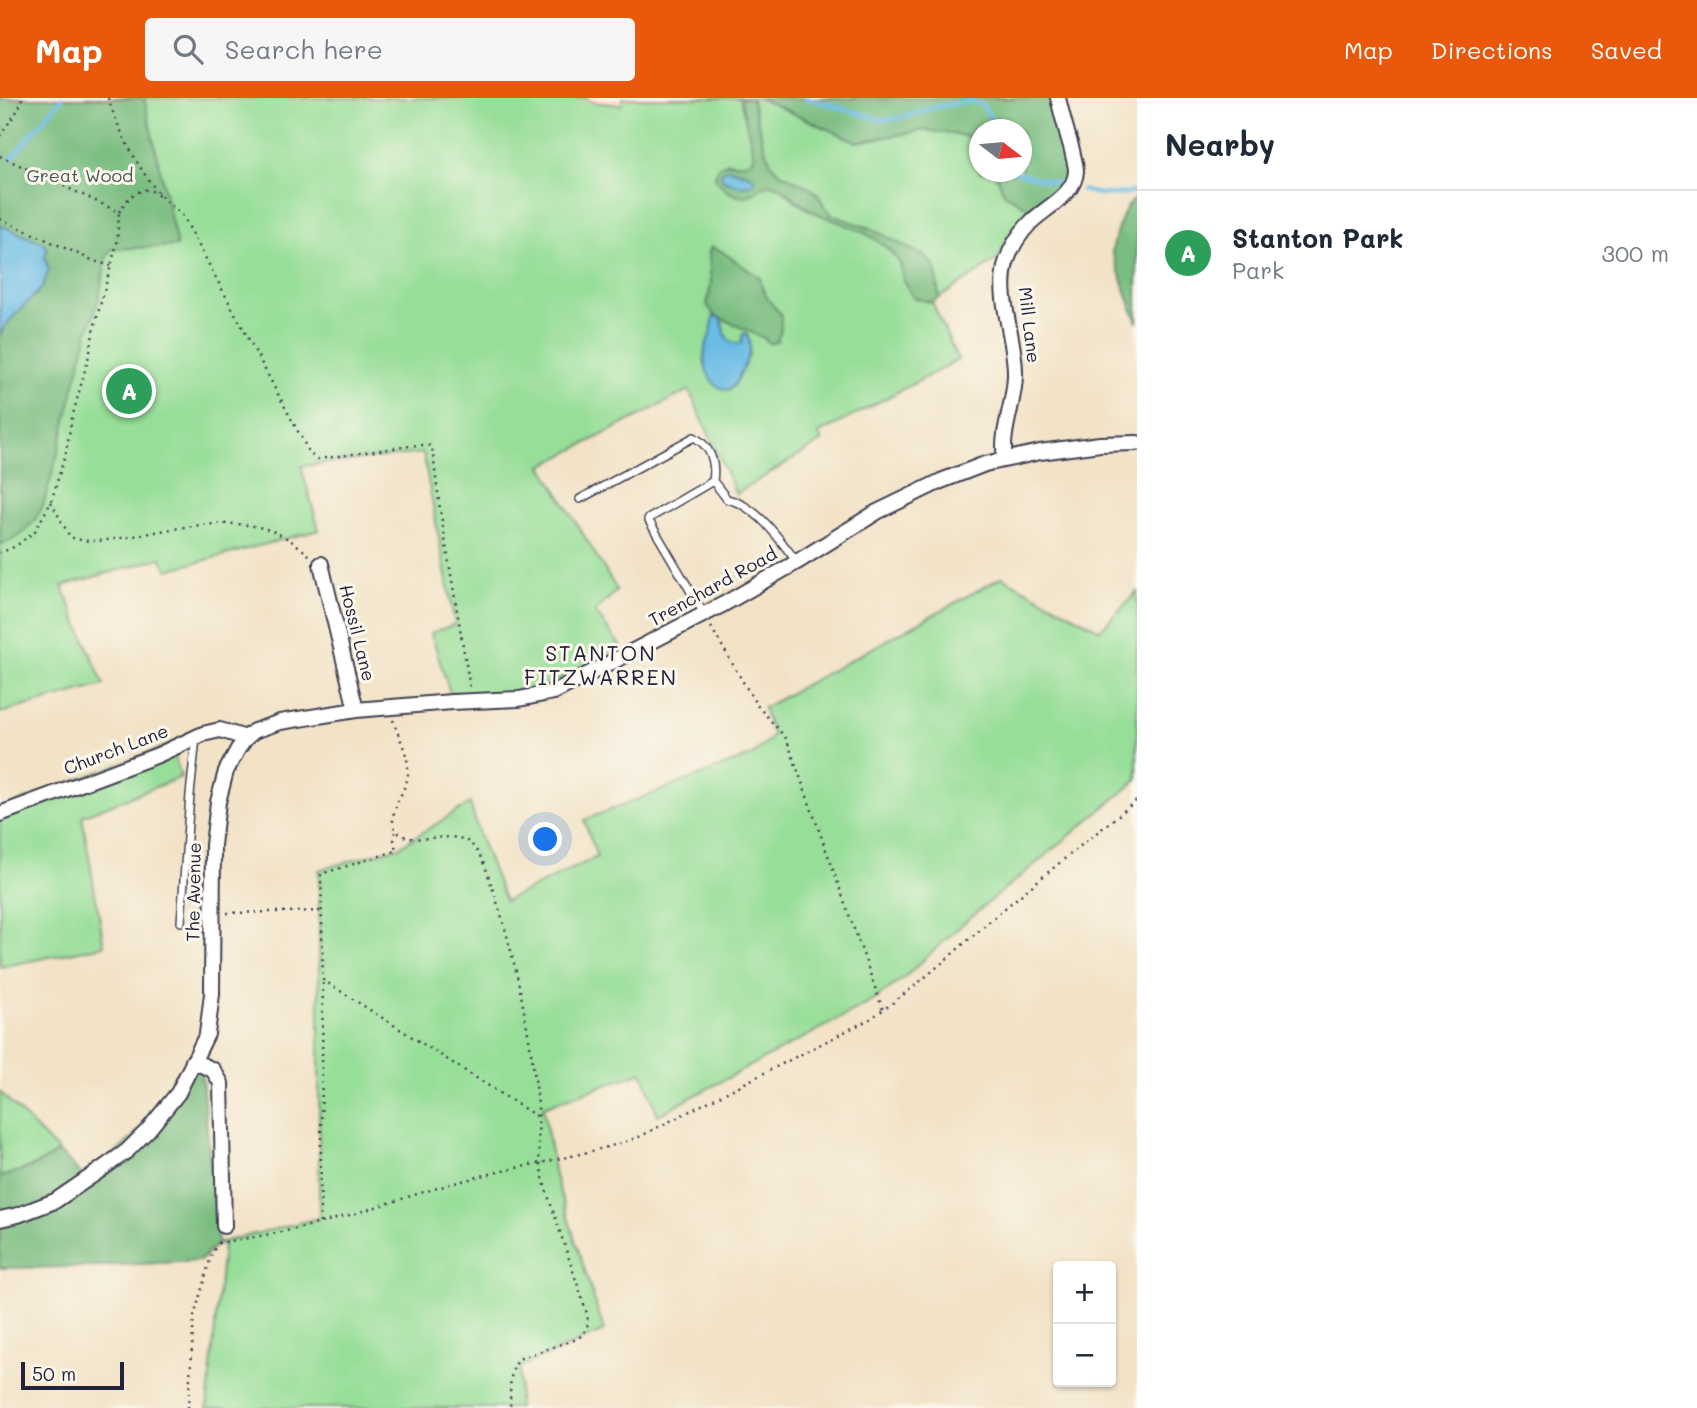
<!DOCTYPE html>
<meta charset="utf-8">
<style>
:root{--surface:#fff;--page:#f6f6f7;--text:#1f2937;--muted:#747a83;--line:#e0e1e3;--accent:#ea580c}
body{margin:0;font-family:Mali,sans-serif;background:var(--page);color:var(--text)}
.controls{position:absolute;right:21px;bottom:21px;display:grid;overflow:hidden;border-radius:7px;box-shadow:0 2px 5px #0004}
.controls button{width:63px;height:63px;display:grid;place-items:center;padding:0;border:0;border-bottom:2px solid var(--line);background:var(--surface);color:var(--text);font:35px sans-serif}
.compass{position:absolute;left:969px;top:21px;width:63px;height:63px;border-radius:50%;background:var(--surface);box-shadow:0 2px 5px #0004;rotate:106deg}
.scale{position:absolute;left:21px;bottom:18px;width:103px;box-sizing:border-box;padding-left:7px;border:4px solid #22223b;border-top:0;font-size:19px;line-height:24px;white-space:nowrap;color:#22223b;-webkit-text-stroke:5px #fbf7ec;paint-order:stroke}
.you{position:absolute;left:546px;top:742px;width:24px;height:24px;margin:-18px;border:5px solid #fff;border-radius:50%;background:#1a73e8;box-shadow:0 0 0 10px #1a73e833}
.badge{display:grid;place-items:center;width:46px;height:46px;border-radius:50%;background:var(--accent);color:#fff;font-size:23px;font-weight:700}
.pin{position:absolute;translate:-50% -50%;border:4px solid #fff;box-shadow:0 2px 7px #0006}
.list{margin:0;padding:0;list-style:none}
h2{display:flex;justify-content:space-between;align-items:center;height:91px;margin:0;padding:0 28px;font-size:30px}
h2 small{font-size:23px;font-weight:400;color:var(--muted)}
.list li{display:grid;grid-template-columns:46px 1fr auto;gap:21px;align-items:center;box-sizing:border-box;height:126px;padding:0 28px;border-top:2px solid var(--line)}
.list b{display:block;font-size:26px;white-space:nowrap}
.list p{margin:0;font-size:23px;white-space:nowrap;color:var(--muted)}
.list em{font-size:23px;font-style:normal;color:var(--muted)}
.icon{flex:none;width:38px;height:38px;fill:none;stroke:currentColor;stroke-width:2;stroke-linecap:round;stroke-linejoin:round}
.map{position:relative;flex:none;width:1137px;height:1310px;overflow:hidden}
header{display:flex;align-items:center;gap:42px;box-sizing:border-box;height:98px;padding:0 35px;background:var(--accent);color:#fff}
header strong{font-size:33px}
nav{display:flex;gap:38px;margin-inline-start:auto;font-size:24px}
.search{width:490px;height:63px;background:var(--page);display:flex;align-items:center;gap:18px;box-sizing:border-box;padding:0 24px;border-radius:7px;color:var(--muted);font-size:26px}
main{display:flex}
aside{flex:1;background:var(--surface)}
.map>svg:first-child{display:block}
.green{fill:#97de98;stroke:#5c806a;stroke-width:2}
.forest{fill:#79bd80;stroke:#4e705e;stroke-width:2}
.water{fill:#69bce5;stroke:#466f90;stroke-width:2}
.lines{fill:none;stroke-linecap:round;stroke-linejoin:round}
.stream{stroke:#69bce5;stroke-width:4.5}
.service-casing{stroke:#413f50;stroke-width:10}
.minor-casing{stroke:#413f50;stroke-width:18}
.path{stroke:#413f50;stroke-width:2.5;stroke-dasharray:2 5;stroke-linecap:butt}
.service{stroke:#fff;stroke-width:7}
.minor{stroke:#fff;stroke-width:14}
.labels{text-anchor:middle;stroke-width:6;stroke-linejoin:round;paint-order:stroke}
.park-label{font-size:18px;fill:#455a57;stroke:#fbf7ec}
.street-label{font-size:18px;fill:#22223b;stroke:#fbf7ec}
.quarter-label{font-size:21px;letter-spacing:2px;fill:#22223b;stroke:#fbf7ec}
</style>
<header>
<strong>Map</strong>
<div class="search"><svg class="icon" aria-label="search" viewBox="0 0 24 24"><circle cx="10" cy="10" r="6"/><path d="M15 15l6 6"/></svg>Search here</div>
<nav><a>Map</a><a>Directions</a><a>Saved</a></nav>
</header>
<main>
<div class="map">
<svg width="1137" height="1310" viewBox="0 0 1137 1310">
<rect width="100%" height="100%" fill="#fbf7ec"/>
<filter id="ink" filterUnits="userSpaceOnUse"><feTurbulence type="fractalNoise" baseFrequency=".0143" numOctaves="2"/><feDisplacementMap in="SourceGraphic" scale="14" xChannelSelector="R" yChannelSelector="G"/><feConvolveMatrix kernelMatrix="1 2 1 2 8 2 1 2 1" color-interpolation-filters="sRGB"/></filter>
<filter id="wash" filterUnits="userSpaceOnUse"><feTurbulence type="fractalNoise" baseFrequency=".00686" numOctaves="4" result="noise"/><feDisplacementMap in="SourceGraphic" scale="28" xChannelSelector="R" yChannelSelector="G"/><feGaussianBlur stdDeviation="1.57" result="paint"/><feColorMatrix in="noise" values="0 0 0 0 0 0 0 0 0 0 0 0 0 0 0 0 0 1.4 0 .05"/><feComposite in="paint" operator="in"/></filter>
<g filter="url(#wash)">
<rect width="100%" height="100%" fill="#f2e2c6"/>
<path class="green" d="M0,0h586l6,4 29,3 2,-7h117l14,56 -1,6 -7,4 -19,-2 -12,15 38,17 9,-8 9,-2 9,3 19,17 14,8 49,19 19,11 19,20 3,18 22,21 7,1 26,58 -140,74 4,7 -86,53 -47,-104 -147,76 75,124 -22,22 27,36 -72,36 -28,9h-72l-19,-60 24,-9 -32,-171 -122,13 18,64 -151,40 -7,-12 -99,28 42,99 -104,28z
M751,0h8l98,44 68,-12 46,7 8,9v26h15l11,22 29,17 -18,14 -11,17 -7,17 -59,39 -4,-32 -11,-10 -55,-28 -37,-13 -7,-8 -8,-14 -10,-7 -27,-13 -8,-8 -6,-13z
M1002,479l98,53 37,-38v188l-171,141 -60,55 -33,25 -215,114 -16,-43 -99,35 12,69 49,155 -84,36 -2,41h-311l16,-162 -5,-3 101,-25v-348l80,-23 71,-44 10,35 25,63 92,-44 -13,-37 169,-65 20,-19 -10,-28z
M171,647l10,32 -99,39 22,130 -104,21v-158z
M0,994l58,59c-18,14 -36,20 -58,26z"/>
<path class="forest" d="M0,0h144l33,148 -66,3 -5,9 -7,41 -11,32 -31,126 -14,49 -9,15 -12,13 -12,7 -10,3v-210l9,-13 33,-33 6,-23 -3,-6v-15l-45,-19z
M740,0h11l15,54 6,13 8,8 27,13 10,7 8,14 7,8 37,13 55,28 11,10 4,32 -7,4 -18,-4c-3,-6 -8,-12 -11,-19 -2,-4 -1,-11 -3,-15 -2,-5 -7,-9 -10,-13 -23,-23 -54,-27 -81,-42 -11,-6 -24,-22 -35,-24 -9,-2 -12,3 -19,7 -16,11 -31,-1 -40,-15l4,-11c13,-6 22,1 34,-6l1,-6z
M759,0h298l15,51 -4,31 -34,31 -29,-17 -11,-22h27v-42h-42v16l-8,-9 -46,-7 -68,12z
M1137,97v128l-25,-71 4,-19 10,-25z
M711,149l10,4 39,27c2,15 10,25 21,36v16l-4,11 -7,3 -6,-6 -50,-23 -7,-10 4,-22 -2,-31z
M188,962l13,8 17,175 -18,18 -125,6 -75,1v-91c22,-6 40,-12 58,-26l26,26c21,-16 44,-32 61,-54 16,-19 29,-41 43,-63z"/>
<path class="water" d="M730,71l20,6 4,4v4c-11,6 -22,1 -32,-4l-1,-5 3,-4z
M0,127l45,19 2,5 -2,10 4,11 -7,18 -33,33 -9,13z
M714,217l8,4c1,12 4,27 19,24l2,-9 3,-1c8,14 2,25 -5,39 -4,8 -4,13 -13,18 -18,-2 -26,-24 -23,-41 1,-6 4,-11 6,-17 1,-5 2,-11 3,-17z"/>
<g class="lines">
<path class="stream" d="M806,0l76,22 14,-1 40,-12 28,-5h8l9,2 9,12 5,14
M12,60l50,-60
M1016,74l43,12
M1082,92c19,6 36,6 55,1"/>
</g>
</g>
<g filter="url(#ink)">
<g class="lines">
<defs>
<path id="service" d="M580,401l114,-62c16,9 22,25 19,44
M704,516l-56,-95 65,-38 14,18c31,7 51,39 70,63
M181,824l9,-127 6,-57"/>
<path id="minor" d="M1005,361c-5,-27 10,-56 10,-84 1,-36 -19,-78 -9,-112 5,-16 14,-30 25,-41 15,-15 44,-27 45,-51 0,-7 -3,-14 -4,-21 -5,-17 -10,-35 -14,-52
M321,466l35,146
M0,716l158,-59 45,-21 17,-4 26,8
M193,963l20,9 8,13 3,143
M0,1121l18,-4 37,-14 44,-30 28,-20 21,-21 30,-37 29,-59 5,-40 1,-149 5,-43 8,-31 12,-22 8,-11 8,-7 26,-9 76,-12 96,-8 67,-3 35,-7 170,-88 73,-42 80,-50 64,-31 44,-17 55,-12 60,-8 37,-1"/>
</defs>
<use href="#service" class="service-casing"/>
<use href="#minor" class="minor-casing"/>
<path class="path" d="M108,0c10,32 32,75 55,100 6,7 14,11 20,18l127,238 8,5 99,-14h11l4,2 8,62 30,179
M0,38c7,-13 20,-24 22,-38
M0,58l119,56 -2,31 -24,89 -2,16 -19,70 -6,34 -15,50 -16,29 -19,15 -16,7
M119,114c10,-15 12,-19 30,-23l10,7
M0,121l94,42 17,5
M51,404l19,35c22,8 41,2 64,-1 44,-8 103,-22 145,-2 11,5 22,14 31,22
M711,529l45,77 29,33 3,6 95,267
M393,622c6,19 19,39 14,60 -4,15 -21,36 -11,50 12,18 53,0 71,11 14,9 20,31 25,46 23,66 36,137 45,207 3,24 -1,49 4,74 3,17 9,34 15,51 10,32 21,63 31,95 2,12 0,18 -10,25l-56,19c-14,11 -10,34 -11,50
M395,734l-1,8 2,11 -75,23 2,106 216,138
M227,815l95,-2
M320,1125l3,-242
M218,1145c37,-6 74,-12 110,-22 45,-12 89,-28 134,-40 59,-16 120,-24 177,-44l231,-118c43,-29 82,-65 121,-99 48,-41 97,-80 146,-120
M188,1310l6,-91 17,-61 6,-12"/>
<use href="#service" class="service"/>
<use href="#minor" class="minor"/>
</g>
</g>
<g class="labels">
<g class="park-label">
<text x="80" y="84">Great Wood</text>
</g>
<g class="street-label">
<text transform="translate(1029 227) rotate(83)" y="6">Mill Lane</text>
<text transform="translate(713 489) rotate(-29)" y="6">Trenchard Road</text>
<text transform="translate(357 535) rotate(76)" y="6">Hossil Lane</text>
<text transform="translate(116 652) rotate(-21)" y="6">Church Lane</text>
<text transform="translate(194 794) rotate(-89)" y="6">The Avenue</text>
</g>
<g class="quarter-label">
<text x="601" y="563">STANTON<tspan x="601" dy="24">FITZWARREN</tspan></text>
</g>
</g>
</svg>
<div class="controls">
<button>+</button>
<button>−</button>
</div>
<svg class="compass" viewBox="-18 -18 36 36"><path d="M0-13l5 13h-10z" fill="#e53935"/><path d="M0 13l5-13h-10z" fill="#747a83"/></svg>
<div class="scale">50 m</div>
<div class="you"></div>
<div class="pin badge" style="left:129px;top:293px;background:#2e9e5b">A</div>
</div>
<aside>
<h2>Nearby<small></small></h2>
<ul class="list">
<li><span class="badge" style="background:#2e9e5b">A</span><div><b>Stanton Park</b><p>Park</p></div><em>300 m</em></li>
</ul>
</aside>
</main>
